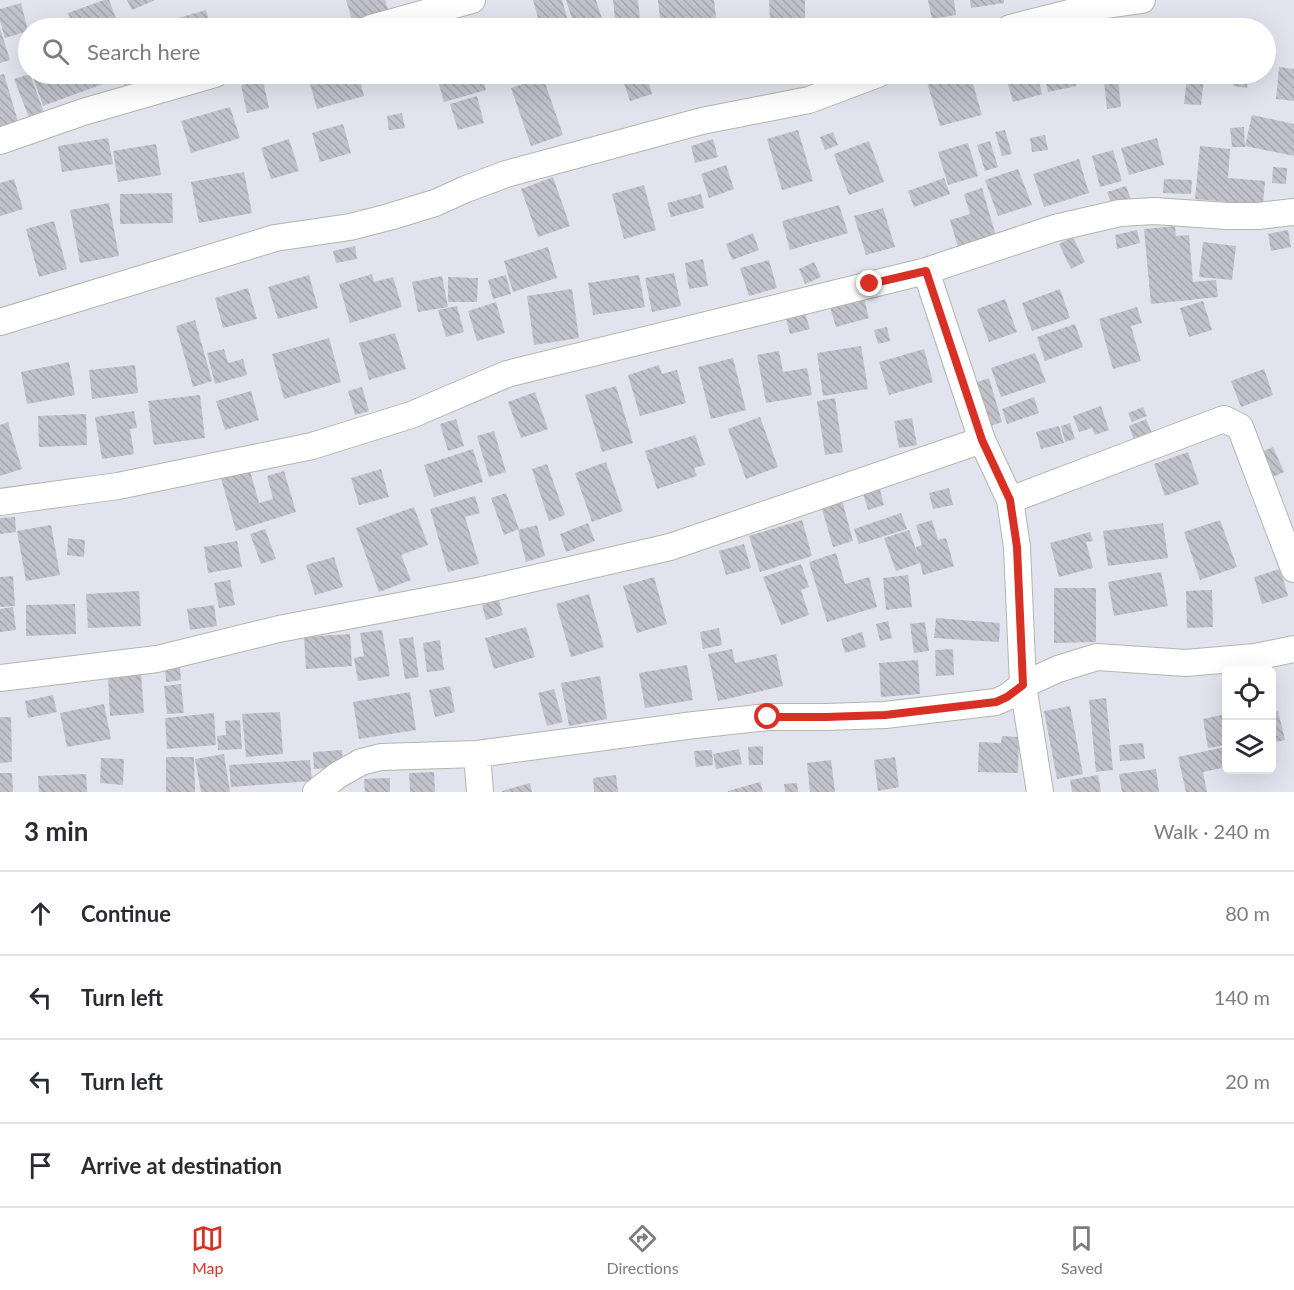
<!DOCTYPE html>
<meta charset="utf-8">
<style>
:root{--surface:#fff;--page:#f2f2f3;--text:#2b2b33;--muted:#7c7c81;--line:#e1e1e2;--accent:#d93025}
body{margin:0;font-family:Lato,sans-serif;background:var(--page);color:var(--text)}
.controls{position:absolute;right:18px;bottom:18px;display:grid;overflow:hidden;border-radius:9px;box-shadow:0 6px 24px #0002}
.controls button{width:54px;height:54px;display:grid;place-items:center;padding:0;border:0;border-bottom:2px solid var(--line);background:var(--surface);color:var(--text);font:30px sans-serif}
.stop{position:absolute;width:18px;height:18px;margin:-14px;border:4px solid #d93025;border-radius:50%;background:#fff}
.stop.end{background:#d93025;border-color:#fff;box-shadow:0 2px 6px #0008}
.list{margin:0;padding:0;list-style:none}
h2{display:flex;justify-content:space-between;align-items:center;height:78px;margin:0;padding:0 24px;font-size:26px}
h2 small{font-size:20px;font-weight:400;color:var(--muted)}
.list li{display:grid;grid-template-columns:39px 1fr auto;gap:18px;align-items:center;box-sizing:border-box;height:84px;padding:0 24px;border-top:2px solid var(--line)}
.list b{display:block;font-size:22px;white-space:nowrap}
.list em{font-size:20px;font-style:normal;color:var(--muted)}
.icon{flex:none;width:33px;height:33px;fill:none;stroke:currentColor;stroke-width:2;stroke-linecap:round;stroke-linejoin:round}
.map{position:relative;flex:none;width:1294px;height:792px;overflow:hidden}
.search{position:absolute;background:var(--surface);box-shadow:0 6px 24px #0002;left:18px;right:18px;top:18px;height:66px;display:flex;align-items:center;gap:15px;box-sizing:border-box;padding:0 21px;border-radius:33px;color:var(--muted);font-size:22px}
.sheet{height:414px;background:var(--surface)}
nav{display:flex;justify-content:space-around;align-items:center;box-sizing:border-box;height:84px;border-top:2px solid var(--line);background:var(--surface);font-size:16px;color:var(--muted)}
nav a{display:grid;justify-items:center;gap:3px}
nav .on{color:var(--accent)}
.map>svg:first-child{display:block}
.building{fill:url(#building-back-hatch)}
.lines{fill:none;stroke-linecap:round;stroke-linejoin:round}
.minor-casing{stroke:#b5b5aa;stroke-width:28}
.minor{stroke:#fff;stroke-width:26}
.route{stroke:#d93025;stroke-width:8}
</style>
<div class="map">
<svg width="1294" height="792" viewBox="0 0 1294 792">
<defs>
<pattern id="building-back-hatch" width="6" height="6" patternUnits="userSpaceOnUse" patternTransform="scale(1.5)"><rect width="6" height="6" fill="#c0c1ca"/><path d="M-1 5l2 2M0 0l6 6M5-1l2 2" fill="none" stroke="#a5a6ae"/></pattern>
</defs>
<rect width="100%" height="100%" fill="#e1e4ee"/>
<path class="building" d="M104,0h5l9,24 -12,4h-32l-6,-15z
M127,0h28l-23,10z
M346,0h39l4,12 -36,11z
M533,0h29l8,28h-29z
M566,0h30l9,28h-30z
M613,0h25l3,28h-25z
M658,0h56l3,28h-56z
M769,0h36v18l-35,1z
M928,0h26l2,15 -24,4z
M970,0h34v3l-33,5z
M21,3l7,28 -23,7 -5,-17v-12z
M206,10l5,18h-49l-1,-5z
M1256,20v8h-25v-7z
M278,21l2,7h-20l-1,-2z
M1202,25l1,3h-35v-1z
M0,28l10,32 -10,3z
M1279,67l15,2v32l-18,-2z
M4,74l15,51 -19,6v-56z
M30,74l16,44 -15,5 -17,-44z
M32,74h67l4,10 -60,22z
M121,74h16l4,12 -15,4z
M332,74h26l6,22 -47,13 -8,-29z
M436,74h45l5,16 -42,12z
M621,74h25l6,20 -22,7z
M663,74h25l1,2 -24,6z
M946,74h24l12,41 -42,11 -14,-47z
M1005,74h32l5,20 -29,8z
M1044,74h30l2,12 -28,6z
M1235,74h14l-2,14 -14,-2z
M543,77l20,58 -32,11 -20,-58z
M1187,77l17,2 -3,26 -17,-1z
M1118,79l3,28 -14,2 -3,-28z
M263,81l6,27 -22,5 -6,-28z
M477,96l7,27 -26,7 -8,-26z
M230,107l10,31 -49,15 -10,-32z
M402,113l3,15 -16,2 -2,-14z
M1252,115l42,9v32l-49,-10z
M343,124l8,29 -31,9 -8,-29z
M1244,127l1,20h-13l-2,-19z
M798,130l15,51 -31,9 -15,-51z
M1005,130l7,24 -10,2 -7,-24z
M833,132l5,13 -13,5 -5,-13z
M1045,135l3,15 -16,2 -2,-14z
M108,138l5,26 -51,8 -4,-26z
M1157,138l7,27 -35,10 -8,-27z
M289,139l10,32 -28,8 -10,-31z
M713,139l5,18 -23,6 -4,-17z
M869,141l15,41 -35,13 -15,-41z
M990,141l8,26 -13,4 -8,-26z
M968,143l10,33 -30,9 -10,-33z
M156,144l5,31 -43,7 -5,-31z
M1200,146l30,3 -2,29 37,3 -2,24 -68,-6z
M1113,150l9,31 -22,6 -8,-31z
M1079,159l10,34 -45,14 -11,-33z
M726,165l8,24 -25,9 -8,-24z
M1273,167l14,1 -1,16 -14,-1z
M1018,169l14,36 -34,11 -13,-36z
M244,172l8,41 -53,10 -8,-41z
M553,177l17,49 -32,11 -17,-48z
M944,178l6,16 -36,13 -6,-16z
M14,179l9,30 -23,7v-33z
M1164,179l28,1 -1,14 -28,-1z
M644,185l12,45 -32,9 -12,-45z
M1126,186l6,16 -19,6 -6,-16z
M982,188l14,48 -38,11 -8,-27 20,-6 -6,-20z
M172,193l1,30 -53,1v-30z
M701,194l3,14 -33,9 -4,-14z
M109,203l10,53 -39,7 -10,-53z
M839,205l9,28 -58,17 -8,-29z
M883,208l12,39 -29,8 -12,-39z
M54,221l13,48 -28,8 -13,-48z
M1175,226l1,10 13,-1 4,47 23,-2 2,17 -67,7 -7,-75z
M1137,230l3,13 -23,6 -2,-14z
M1288,230l3,17 -20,4 -3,-17z
M753,233l6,17 -27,10 -6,-16z
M1073,237l12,25 -14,7 -12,-25z
M1203,242l33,4 -4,34 -33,-3z
M355,246l2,13 -21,4 -3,-12z
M548,247l9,31 -44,14 -9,-31z
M703,259l5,27 -19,3 -4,-26z
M769,260l8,28 -28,8 -9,-28z
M814,262l7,15 -16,7 -6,-15z
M674,273l7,33 -29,6 -7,-34z
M372,274l2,8 19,-5 9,30 -52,16 -11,-39z
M309,275l9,33 -40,11 -10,-32z
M506,275l5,19 -18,5 -5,-19z
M639,275l6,32 -52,8 -5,-32z
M442,276l6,31 -30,5 -6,-30z
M448,277l30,1 -1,24h-29z
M248,288l9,31 -34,9 -8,-30z
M572,289l7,49 -45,7 -7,-49z
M1060,289l10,29 -38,13 -10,-28z
M864,298l5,20 -33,9 -6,-20z
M1005,299l12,33 -28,10 -12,-33z
M1203,301l9,29 -23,7 -9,-29z
M496,302l9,31 -28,8 -9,-30z
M457,306l7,26 -18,5 -8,-27z
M1137,307l5,16 -11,3 10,35 -28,8 -14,-50z
M805,313l5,16 -20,5 -4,-15z
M195,320l17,61 -19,6 -17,-61z
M1075,324l8,23 -38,14 -8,-24z
M887,327l3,14 -12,3 -4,-14z
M395,333l11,36 -37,11 -10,-37z
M329,338l12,44 -57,17 -12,-45z
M861,346l7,43 -45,7 -6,-43z
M224,349l4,14 15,-4 4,16 -32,9 -8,-31z
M924,349l9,33 -44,13 -10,-33z
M779,351l4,21 24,-4 5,27 -46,8 -9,-48z
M1035,353l11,29 -45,15 -10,-29z
M733,358l13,52 -35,9 -13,-52z
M69,362l6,33 -48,9 -6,-32z
M135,365l3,28 -46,6 -3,-29z
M659,365l3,9 15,-4 9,33 -46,13 -12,-41z
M1264,369l9,26 -32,12 -10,-26z
M989,378l13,44 -14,5 -14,-44z
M616,386l17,57 -31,9 -17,-57z
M362,387l7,24 -14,4 -7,-24z
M251,391l8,29 -34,10 -9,-29z
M535,392l13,37 -27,9 -13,-36z
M200,395l5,43 -51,7 -6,-44z
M1034,397l5,16 -32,11 -5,-15z
M835,398l8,54 -18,3 -8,-54z
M1101,406l8,24 -14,5 -3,-7 -13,4 -6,-16z
M1143,407l4,9 -15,6 -4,-9z
M134,411l3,17 -7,1 4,25 -32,5 -7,-42z
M86,414l1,31 -48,2 -1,-31z
M760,417l18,50 -32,12 -18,-50z
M912,418l5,27 -18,3 -5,-27z
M456,419l8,27 -16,5 -8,-27z
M1146,419l6,14 -18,7 -5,-14z
M8,422l14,47 -22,7v-51z
M1070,423l5,16 -10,3 -4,-16z
M1059,426l5,17 -23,6 -5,-17z
M494,431l12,41 -17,5 -12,-41z
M695,435l10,30 -11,3 3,8 -40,13 -12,-38z
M1273,447l11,25 -16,7 -11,-25z
M473,449l10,33 -49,15 -10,-32z
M1188,452l11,32 -34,12 -11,-32z
M606,462l17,49 -31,11 -17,-49z
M547,464l18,51 -16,6 -17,-52z
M249,467l10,36 14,-4 -6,-23 17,-5 12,41 -60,19 -16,-56z
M381,469l8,28 -30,8 -8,-27z
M879,486l5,19 -16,5 -6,-20z
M949,488l4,17 -20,4 -4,-16z
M506,493l13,36 -15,6 -13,-37z
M475,496l5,17 -15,4 14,47 -31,8 -18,-63z
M841,496l12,45 -20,6 -13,-45z
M414,507l14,38 -27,10 10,25 -32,12 -23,-64z
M901,513l6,16 -48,15 -5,-15z
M15,517l1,15 -16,2v-16z
M802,520l10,36 -52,16 -11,-36z
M932,520l6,20 8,-2 8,28 -31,9 -3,-12 -24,8 -12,-33 25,-8 9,25 -2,-8 6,-2 -6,-20z
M1220,520l17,47 -37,13 -16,-48z
M588,523l7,18 -29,11 -6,-18z
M1163,523l5,35 -60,8 -5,-35z
M51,525l9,50 -34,6 -9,-50z
M537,525l8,31 -19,6 -8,-32z
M265,529l11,30 -15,5 -11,-30z
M1090,532l3,9 -7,1 7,26 -34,9 -9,-34z
M68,538l17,2 -1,17 -17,-2z
M237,541l5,26 -34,6 -4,-26z
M744,544l7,24 -25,7 -7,-24z
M836,553l9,31 24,-7 8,30 -50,15 -18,-60z
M334,557l9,30 -28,8 -9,-30z
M801,564l8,23 -8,3 8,25 -28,10 -18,-48z
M1280,569l8,27 -26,8 -8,-27z
M1161,572l7,34 -54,10 -6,-34z
M908,575l4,32 -26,3 -3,-32z
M13,576l2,30 -15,1v-30z
M654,577l13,47 -30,9 -14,-47z
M230,580l5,25 -16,3 -5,-25z
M1054,588h42v54l-42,1z
M1212,590l1,37 -26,1 -1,-37z
M139,591l2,35 -53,2 -2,-34z
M589,594l15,53 -33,10 -15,-53z
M499,600l4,15 -17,5 -4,-15z
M75,604l1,30 -50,2v-31z
M214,605l3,21 -27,4 -3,-21z
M13,607l3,23 -16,2v-23z
M936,618l64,5 -1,19 -65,-4z
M888,621l4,17 -12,3 -4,-17z
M925,622l4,29 -15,2 -4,-29z
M526,627l9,30 -41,12 -9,-31z
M719,628l3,17 -19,4 -3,-17z
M382,630l8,46 -32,5 -4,-23 10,-2 -4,-23z
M862,632l4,15 -21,6 -4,-14z
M350,634l2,32 -46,3 -2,-32z
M413,637l6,40 -14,2 -6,-40z
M440,640l4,30 -17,2 -4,-29z
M732,649l3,14 41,-9 7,32 -65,15 -10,-47z
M953,649l1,26 -18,1 -1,-26z
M918,660l2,34 -39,3 -2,-34z
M687,665l6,35 -48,8 -6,-35z
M180,667l1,13 -15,2 -1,-14z
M141,673l3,40 -34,3 -2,-40z
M600,676l7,43 -38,7 -8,-43z
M181,684l3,29 -17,1 -3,-28z
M450,686l5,26 -20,5 -6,-27z
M554,689l9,33 -16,4 -9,-33z
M410,692l6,38 -57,9 -6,-37z
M53,695l4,17 -29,6 -3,-17z
M1106,698l7,72 -17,2 -7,-72z
M104,704l7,35 -44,8 -7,-34z
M1070,706l13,68 -26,5 -13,-68z
M1278,711l7,29 -13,3v-30z
M280,712l3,42 -37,3 -4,-43z
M214,713l2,32 -49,4 -2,-31z
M1226,714v31l-18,3 -5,-29z
M0,717h11l1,45 -12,1z
M240,720l2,29 -24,1 -1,-14 9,-1 -1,-14z
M1002,736l17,1 -1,36 -40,-1 1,-30 22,1z
M1143,743l2,16 -25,2 -1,-16z
M763,746v19h-14l-1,-18z
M1225,747l1,20 -23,5 4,20h-21l-8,-35z
M739,749l3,15 -26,5 -3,-15z
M342,750l1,17 -29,2 -1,-17z
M712,750l1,15 -17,2 -2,-16z
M224,754l6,38h-29l-6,-33z
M166,757h28l1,35h-29z
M895,757l4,30 -21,4 -4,-31z
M101,758l23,1 -1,26 -23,-2z
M310,760l2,21 -81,6 -2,-22z
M831,760l4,32h-25l-3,-29z
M1156,769l3,23h-37l-3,-18z
M434,772l1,20h-25l-1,-19z
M0,773h12l1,19h-13z
M86,774l1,18h-48l-1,-16z
M616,775l2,17h-24l-1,-14z
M1098,775l3,17h-29l-2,-12z
M390,778v14h-25l-1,-13z
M760,782l3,10h-35v-1z
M530,783l2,9h-30v-1z
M797,783l1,9h-13l-1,-8z"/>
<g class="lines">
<defs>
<path id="minor" d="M371,28l101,-28
M1010,28l83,-21 49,-7
M0,141l83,-29 132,-38
M0,322l275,-84 75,-11 39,-10 46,-14 31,-14 40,-15 63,-17 133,-36 107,-21 69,-26
M1010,500l214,-81 16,8 54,142
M0,502l118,-16 194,-40 99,-31 96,-41 419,-103 129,-43 65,-15 34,-2 73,5h31l36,-4
M0,678l157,-19 122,-30 204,-39 187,-43 312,-107
M477,754l3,38
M316,792l22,-17 23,-13 20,-5 96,-3 217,-29 74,-8h58l59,-2 111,-13 11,-5 16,-12 -6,-138 -7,-47 -28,-60 -56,-169
M1040,792l-17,-107 35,-16 39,-12 89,6 69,-6 39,-8"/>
</defs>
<use href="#minor" class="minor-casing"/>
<use href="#minor" class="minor"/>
</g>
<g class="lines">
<path class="route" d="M768,717h58l59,-2 111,-13 11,-5 16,-12 -6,-138 -7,-47 -28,-60 -56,-169 -56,13"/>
</g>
</svg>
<div class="controls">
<button><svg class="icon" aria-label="locate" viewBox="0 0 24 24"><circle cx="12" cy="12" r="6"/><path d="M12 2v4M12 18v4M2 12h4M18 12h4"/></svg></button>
<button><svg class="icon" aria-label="layers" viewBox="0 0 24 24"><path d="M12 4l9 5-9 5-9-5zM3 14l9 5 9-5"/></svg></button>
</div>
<div class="stop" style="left:768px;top:717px"></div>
<div class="stop end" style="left:870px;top:284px"></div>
<div class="search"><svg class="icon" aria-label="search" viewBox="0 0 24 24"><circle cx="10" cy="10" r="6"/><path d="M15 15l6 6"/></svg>Search here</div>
</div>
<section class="sheet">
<h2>3 min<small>Walk · 240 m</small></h2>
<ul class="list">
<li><svg class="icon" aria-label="ahead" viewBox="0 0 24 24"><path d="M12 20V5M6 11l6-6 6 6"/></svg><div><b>Continue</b></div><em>80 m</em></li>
<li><svg class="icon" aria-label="left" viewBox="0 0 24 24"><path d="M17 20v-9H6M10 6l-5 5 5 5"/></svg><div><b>Turn left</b></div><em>140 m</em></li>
<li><svg class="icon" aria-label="left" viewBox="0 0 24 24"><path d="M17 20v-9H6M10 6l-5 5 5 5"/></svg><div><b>Turn left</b></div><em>20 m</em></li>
<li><svg class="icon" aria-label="arrive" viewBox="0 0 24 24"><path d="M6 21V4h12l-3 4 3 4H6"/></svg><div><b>Arrive at destination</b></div></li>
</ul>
</section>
<nav>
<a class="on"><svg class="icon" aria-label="map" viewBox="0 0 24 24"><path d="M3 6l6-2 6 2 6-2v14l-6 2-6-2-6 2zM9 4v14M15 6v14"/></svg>Map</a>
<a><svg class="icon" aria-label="directions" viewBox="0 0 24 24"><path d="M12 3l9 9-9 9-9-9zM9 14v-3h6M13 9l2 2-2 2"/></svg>Directions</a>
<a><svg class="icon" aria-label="saved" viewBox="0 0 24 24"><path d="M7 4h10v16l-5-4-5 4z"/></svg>Saved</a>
</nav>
